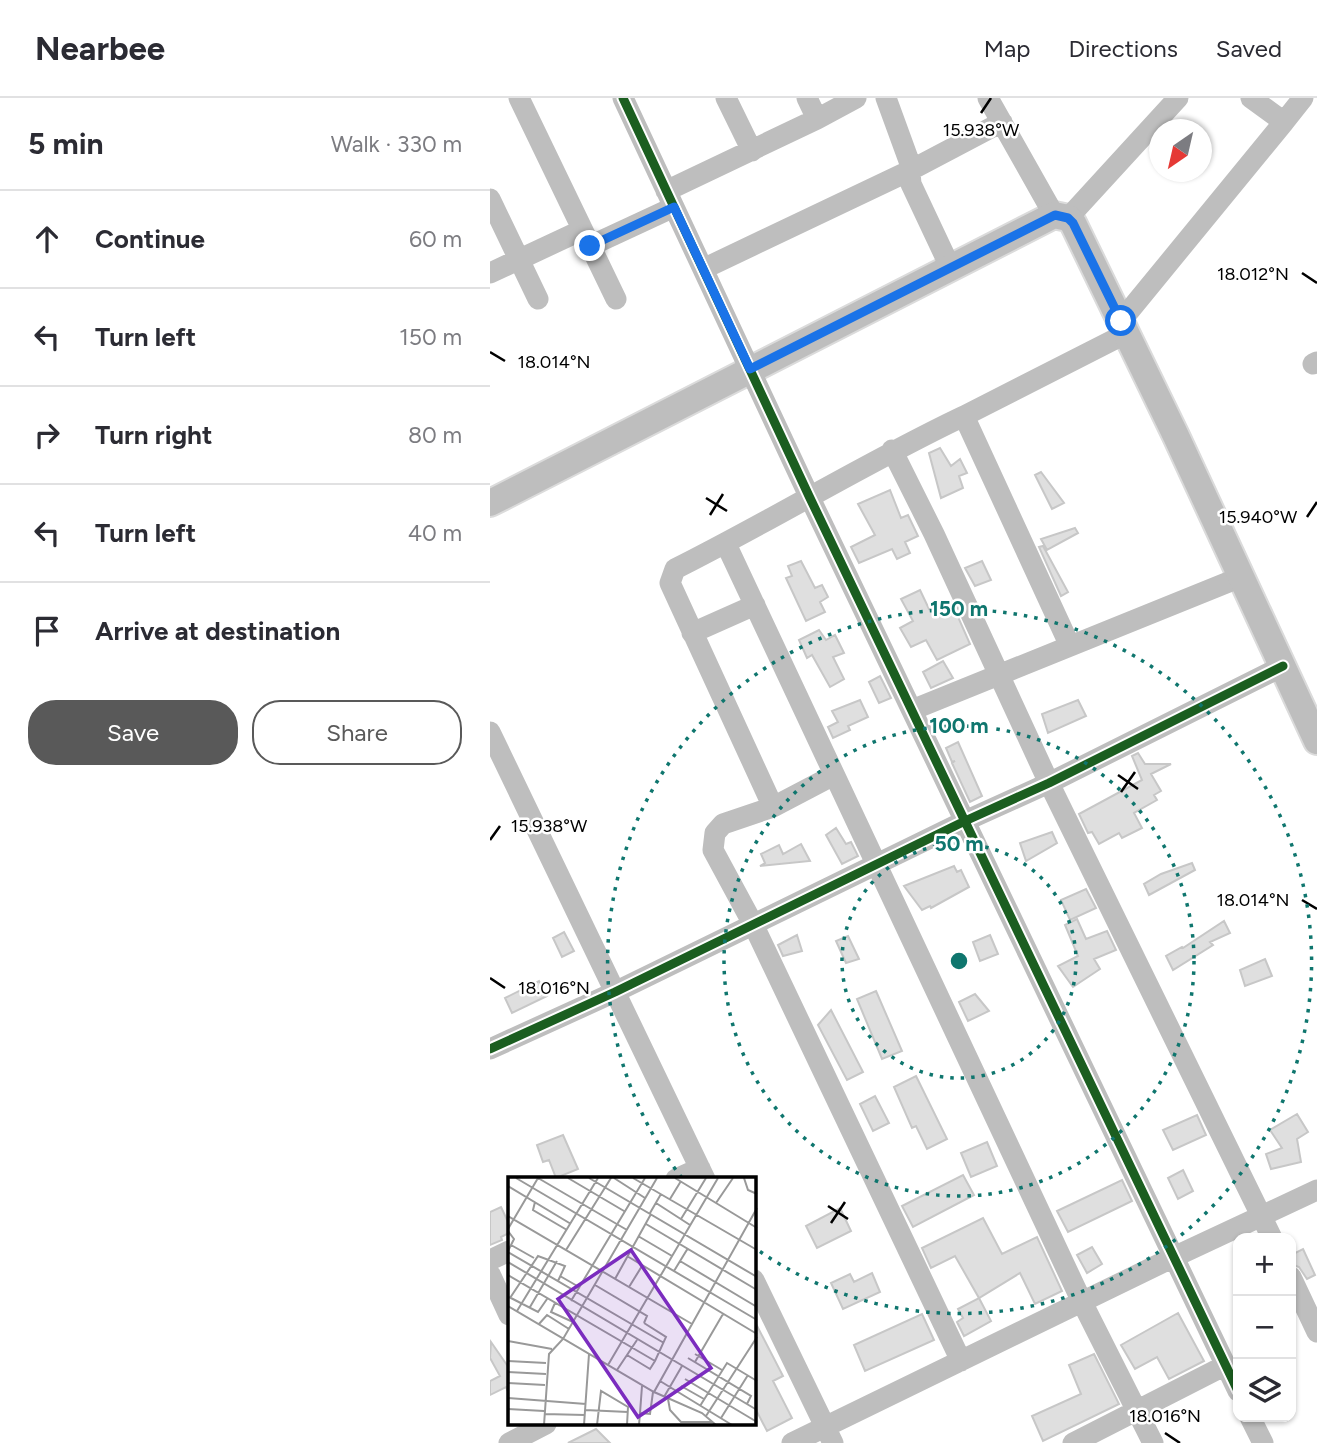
<!DOCTYPE html>
<meta charset="utf-8">
<style>
:root{--surface:#fff;--page:#f7f7f7;--text:#2b2b33;--muted:#7c7c81;--line:#e1e1e2;--accent:#595959}
body{margin:0;font-family:Figtree,sans-serif;background:var(--page);color:var(--text)}
.controls{position:absolute;right:21px;bottom:21px;display:grid;overflow:hidden;border-radius:14px;box-shadow:0 2px 5px #0004}
.controls button{width:63px;height:63px;display:grid;place-items:center;padding:0;border:0;border-bottom:2px solid var(--line);background:var(--surface);color:var(--text);font:35px sans-serif}
.compass{position:absolute;left:659px;top:21px;width:63px;height:63px;border-radius:50%;background:var(--surface);box-shadow:0 2px 5px #0004;rotate:214deg}
.stop{position:absolute;width:21px;height:21px;margin:-16px;border:5px solid #1a73e8;border-radius:50%;background:#fff}
.stop.end{background:#1a73e8;border-color:#fff;box-shadow:0 2px 7px #0008}
.list{margin:0;padding:0;list-style:none}
h2{display:flex;justify-content:space-between;align-items:center;height:91px;margin:0;padding:0 28px;font-size:30px}
h2 small{font-size:23px;font-weight:400;color:var(--muted)}
.list li{display:grid;grid-template-columns:46px 1fr auto;gap:21px;align-items:center;box-sizing:border-box;height:98px;padding:0 28px;border-top:2px solid var(--line)}
.list b{display:block;font-size:26px;white-space:nowrap}
.list em{font-size:23px;font-style:normal;color:var(--muted)}
.actions{display:flex;gap:14px;padding:21px 28px}
.actions a{flex:1;padding:16px 0;border:2px solid var(--accent);border-radius:28px;text-align:center;font-size:24px;color:var(--accent)}
.actions .main{background:var(--accent);color:#fff}
.icon{flex:none;width:38px;height:38px;fill:none;stroke:currentColor;stroke-width:2;stroke-linecap:round;stroke-linejoin:round}
.map{position:relative;flex:none;width:827px;height:1345px;overflow:hidden}
header{display:flex;align-items:center;gap:42px;box-sizing:border-box;height:98px;padding:0 35px;background:var(--surface);border-bottom:2px solid var(--line)}
header strong{font-size:33px}
nav{display:flex;gap:38px;margin-inline-start:auto;font-size:24px}
main{display:flex}
aside{flex:1;background:var(--surface)}
.map>svg:first-child{display:block}
.building{fill:#dfdfdf;stroke:#c7c7c7;stroke-width:2}
.lines{fill:none;stroke-linecap:round;stroke-linejoin:round}
.major-casing{stroke:#dbdbdb;stroke-width:30}
.minor{stroke:#bebebe;stroke-width:21}
.major{stroke:#bebebe;stroke-width:26}
.cycleway-casing{stroke:#fff;stroke-width:13}
.cycleway{stroke:#1b5e20;stroke-width:9}
.route{stroke:#1a73e8;stroke-width:9}
.ticks{fill:none;stroke:#000;stroke-width:2.5}
.ring{fill:none;stroke:#0f766e;stroke-width:3.5;stroke-dasharray:3.5 7}
.inset-road{fill:none;stroke:#999;stroke-width:2}
.view{fill:#7b2cbf;fill-opacity:0.15;stroke:#7b2cbf;stroke-width:3.5}
.inset-edge{fill:none;stroke:#000;stroke-width:3.5}
.ticks-label{font-size:18px;text-anchor:middle;fill:#000;stroke:#fff;stroke-width:5;stroke-linejoin:round;paint-order:stroke}
.centre{fill:#0f766e;stroke:#fff;stroke-width:3.5}
.ring-label{font-size:21px;text-anchor:middle;font-weight:bold;fill:#0f766e;stroke:#fff;stroke-width:5;stroke-linejoin:round;paint-order:stroke}
</style>
<header>
<strong>Nearbee</strong>
<nav><a>Map</a><a>Directions</a><a>Saved</a></nav>
</header>
<main>
<aside>
<h2>5 min<small>Walk · 330 m</small></h2>
<ul class="list">
<li><svg class="icon" aria-label="ahead" viewBox="0 0 24 24"><path d="M12 20V5M6 11l6-6 6 6"/></svg><div><b>Continue</b></div><em>60 m</em></li>
<li><svg class="icon" aria-label="left" viewBox="0 0 24 24"><path d="M17 20v-9H6M10 6l-5 5 5 5"/></svg><div><b>Turn left</b></div><em>150 m</em></li>
<li><svg class="icon" aria-label="right" viewBox="0 0 24 24"><path d="M7 20v-9h11M14 6l5 5-5 5"/></svg><div><b>Turn right</b></div><em>80 m</em></li>
<li><svg class="icon" aria-label="left" viewBox="0 0 24 24"><path d="M17 20v-9H6M10 6l-5 5 5 5"/></svg><div><b>Turn left</b></div><em>40 m</em></li>
<li><svg class="icon" aria-label="arrive" viewBox="0 0 24 24"><path d="M6 21V4h12l-3 4 3 4H6"/></svg><div><b>Arrive at destination</b></div></li>
</ul>
<div class="actions"><a class="main">Save</a><a>Share</a></div>
</aside>
<div class="map">
<svg width="827" height="1345" viewBox="0 0 827 1345">
<rect width="100%" height="100%" fill="#fff"/>
<path class="building" d="M450,350l11,18 9,-7 7,14 -8,3 4,12 -22,10 -12,-45z
M551,374l23,31 -12,6 -17,-34z
M400,392l11,28 7,-3 10,21 -13,6 5,11 -13,6 -5,-10 -33,14 -8,-16 24,-12 -17,-31z
M585,430l3,5 -31,17 -6,-11z
M553,448l25,46 -7,4 -22,-49z
M311,463l14,27 7,-3 6,12 -8,5 5,10 -19,9 -20,-43 6,-2 -4,-10z
M492,463l9,19 -16,6 -10,-18z
M430,492l9,19 22,-8 19,43 -33,16 -11,-20 -15,7 -11,-19 13,-7 -12,-22z
M329,532l7,10 9,-5 9,18 -11,4 11,22 -14,8 -18,-32 -5,3 -8,-18z
M453,563l10,17 -22,10 -8,-16z
M390,578l11,22 -12,5 -10,-21z
M370,602l8,17 -20,9 2,4 -17,8 -5,-11 10,-5 -6,-11z
M588,602l8,16 -38,17 -6,-19z
M468,644l24,54 -12,6 -18,-39 3,-2 -3,1 -6,-14z
M648,655l7,11h26l-20,10 10,17 -7,4 3,5 -23,13 8,15 -20,10 -3,-5 -20,11 -7,-12 -4,1 -9,-19 63,-34 -10,-24z
M346,730l10,16 5,-2 7,14 -16,8 -16,-29z
M562,734l5,11 -31,18 -6,-18z
M311,746l9,17 -50,5 5,-3 -4,-9 18,-9 4,9z
M702,765l3,7 -46,25 -5,-11 17,-10z
M464,768l3,6 4,-2 8,17 -38,21 -1,-2 -8,4 -18,-24z
M596,791l10,19 -26,12 -9,-20z
M587,821l9,20 21,-8 9,19 -22,9 6,10 -27,18 -15,-21 20,-10 -13,-31z
M734,823l6,12 -20,9 3,3 -40,25 -7,-14 16,-9 1,1z
M74,834l10,19 -12,6 -9,-19z
M307,837l5,16 -19,5 -5,-11z
M500,837l8,19 -18,7 -7,-19z
M358,838l11,23 -13,4 -10,-22z
M775,861l7,17 -27,10 -5,-16z
M49,883l8,15 -35,17 -7,-15z
M386,893l26,60 -20,8 -25,-60z
M485,896l14,17 -21,10 -9,-19z
M341,912l32,62 -16,8 -29,-55z
M426,978l31,63 -20,10 -11,-23 -4,2 -18,-41z
M385,998l14,27 -16,8 -13,-27z
M807,1016l11,18 -11,7 4,23 -30,7 -5,-15 16,-6 -12,-18z
M707,1017l9,20 -33,15 -10,-20z
M73,1037l15,34 -22,9 -7,-18 -6,2 -6,-17z
M497,1044l10,24 -26,11 -10,-24z
M693,1072l10,21 -15,8 -10,-21z
M473,1077l11,20 -61,32 -11,-21z
M632,1082l10,21 -64,31 -11,-21z
M11,1109l8,17v9l-8,4 1,3 -12,5v-33z
M350,1110l11,23 -34,17 -11,-22z
M493,1120l19,36 35,-17 25,54 -27,13 -15,-31 -41,25 -24,-42 -24,12 -9,-20z
M602,1149l10,17 -15,9 -10,-18z
M813,1151l12,26 -8,4 -8,-12 -8,-3v-9z
M382,1175l8,19 -37,17 -12,-26 19,-9 4,8z
M489,1200l12,23 -27,15 -7,-14 6,-4 -5,-9z
M688,1215l26,48 -35,18 -12,-22 -22,12 -14,-24z
M432,1216l12,26 -69,31 -11,-26z
M264,1222l29,56 -10,5 19,37 -25,13 -13,-25z
M1,1244l18,26v26l-3,-7 -16,8v-14l10,-5 -10,-18z
M604,1256l25,50 -76,37 -11,-25 49,-22 -12,-29z
M106,1331l14,14h-42z"/>
<g class="lines">
<defs>
<path id="major" d="M0,405l564,-288 14,3 5,5 103,213 141,305"/>
</defs>
<use href="#major" class="major-casing"/>
<path class="minor" d="M29,0l97,201
M133,0l186,398 429,895
M236,0l26,53
M317,0l10,21
M396,0l23,63 2,23 40,85
M498,0l66,117
M761,0l33,24 19,-24
M176,93l151,-72 39,-21
M0,101l48,100
M578,120l110,-120
M100,148l84,-39
M213,171l206,-98 93,-49
M0,175l92,-43
M631,223l163,-199
M823,266l4,-2
M474,318l163,-83
M402,352l42,84 115,249 223,455
M236,446l356,758 71,141
M202,535l63,-28
M422,612l329,-133
M0,634l215,447
M344,677l-61,32 -50,17 -8,9 -2,17 40,74 208,437
M283,709l-103,-224 5,-14c98,-49 190,-106 289,-153l106,230
M0,951l125,-57 350,-171 84,-38 234,-117
M186,1081l24,-11
M0,1162l19,-9
M0,1176l19,41
M801,1179l26,55
M264,1182l79,163
M760,1319l13,26
M19,1345l37,-19
M302,1345l384,-187 141,-66
M583,1345l153,-78"/>
<use href="#major" class="major"/>
<defs>
<path id="cycleway" d="M133,0l186,398 429,895
M0,951l125,-57 350,-171 84,-38 234,-117"/>
</defs>
<use href="#cycleway" class="cycleway-casing"/>
<use href="#cycleway" class="cycleway"/>
</g>
<g class="lines">
<path class="route" d="M100,148l84,-39 76,162 305,-154 13,3 5,5 48,98"/>
</g>
<path class="ticks" d="M491,15l10,-15M812,175l15,10M0,254l15,9M216,400l21,13M220,417l13,-21M817,419l10,-15M628,677l20,14M631,694l14,-20M0,742l10,-14M812,802l15,9M0,880l15,10M338,1108l20,13M341,1125l14,-21M675,1335l15,10"/>
<g class="ring">
<circle cx="469" cy="863" r="117"/>
<circle cx="469" cy="863" r="235"/>
<path d="M192 1080A352 352 0 1 1 265 1150"/>
</g>
<g transform="translate(18 1079)">
<rect width="248" height="248" fill="#fff"/>
<path class="inset-road" d="M8,1l241,142M30,1l89,52M60,1l56,33M81,1l168,99M106,1l31,20M125,1l124,72M167,1l82,50M236,1l4,12 9,4M0,9l63,38M162,22l11,-18M27,25l-2,8 34,20M148,26l34,22M208,26l17,-25M142,36l11,-19M0,39l184,108M173,42l25,-41M138,47l111,66M0,52l30,-51M0,54l6,8 -6,12M130,59l34,20M3,68l23,13M58,73l45,-72M0,75l156,91M119,79l130,78M172,84l77,46M0,85l249,148M166,94l14,-23M0,98l147,86M52,99l19,11M107,102l36,-65M87,108l52,31 -3,7M121,110l13,-21M1,120l29,15 9,-13M2,121l28,-42 27,10 -7,15M63,124l74,-123M47,126l-4,9 22,10M0,129l146,86 103,-184M22,130l27,-46M9,134l81,-133M31,147l8,-9 22,14M0,164l44,8M187,177l27,16M119,178l23,14 5,-8 11,-24 -22,-14M180,181l63,38 -4,8M0,184l38,2M187,185l28,-48M100,188l110,-187M109,193l20,-30M0,195l38,2M177,202l72,43M152,204l72,44M0,206l37,2M173,209l23,13M146,215l48,21 14,12M156,220l18,-31M0,221l78,6M160,222l2,11 11,12h32M192,229l27,-43 30,18M0,232l36,2M77,233l43,2M132,236l2,-27M36,237l41,1M198,239l51,-79M213,241l27,-43M36,248l5,-71 14,-15 94,-161M76,248l5,-71M89,248l4,-34 27,16 -1,18M131,248l1,-12 10,1 3,-22"/>
<path class="view" d="M123,73l80,118 -73,49 -80,-118z"/>
<rect width="248" height="248" class="inset-edge"/>
</g>
<g class="ticks-label">
<text x="491" y="38">15.938°W</text>
<text x="763" y="182">18.012°N</text>
<text x="64" y="270">18.014°N</text>
<text x="768" y="425">15.940°W</text>
<text x="59" y="734">15.938°W</text>
<text x="763" y="808">18.014°N</text>
<text x="64" y="896">18.016°N</text>
<text x="675" y="1324">18.016°N</text>
</g>
<circle cx="469" cy="863" r="10" class="centre"/>
<g class="ring-label">
<text x="469" y="518">150 m</text>
<text x="469" y="635">100 m</text>
<text x="469" y="753">50 m</text>
</g>
</svg>
<div class="controls">
<button>+</button>
<button>−</button>
<button><svg class="icon" aria-label="layers" viewBox="0 0 24 24"><path d="M12 4l9 5-9 5-9-5zM3 14l9 5 9-5"/></svg></button>
</div>
<svg class="compass" viewBox="-18 -18 36 36"><path d="M0-13l5 13h-10z" fill="#e53935"/><path d="M0 13l5-13h-10z" fill="#7c7c81"/></svg>
<div class="stop" style="left:631px;top:223px"></div>
<div class="stop end" style="left:100px;top:148px"></div>
</div>
</main>
